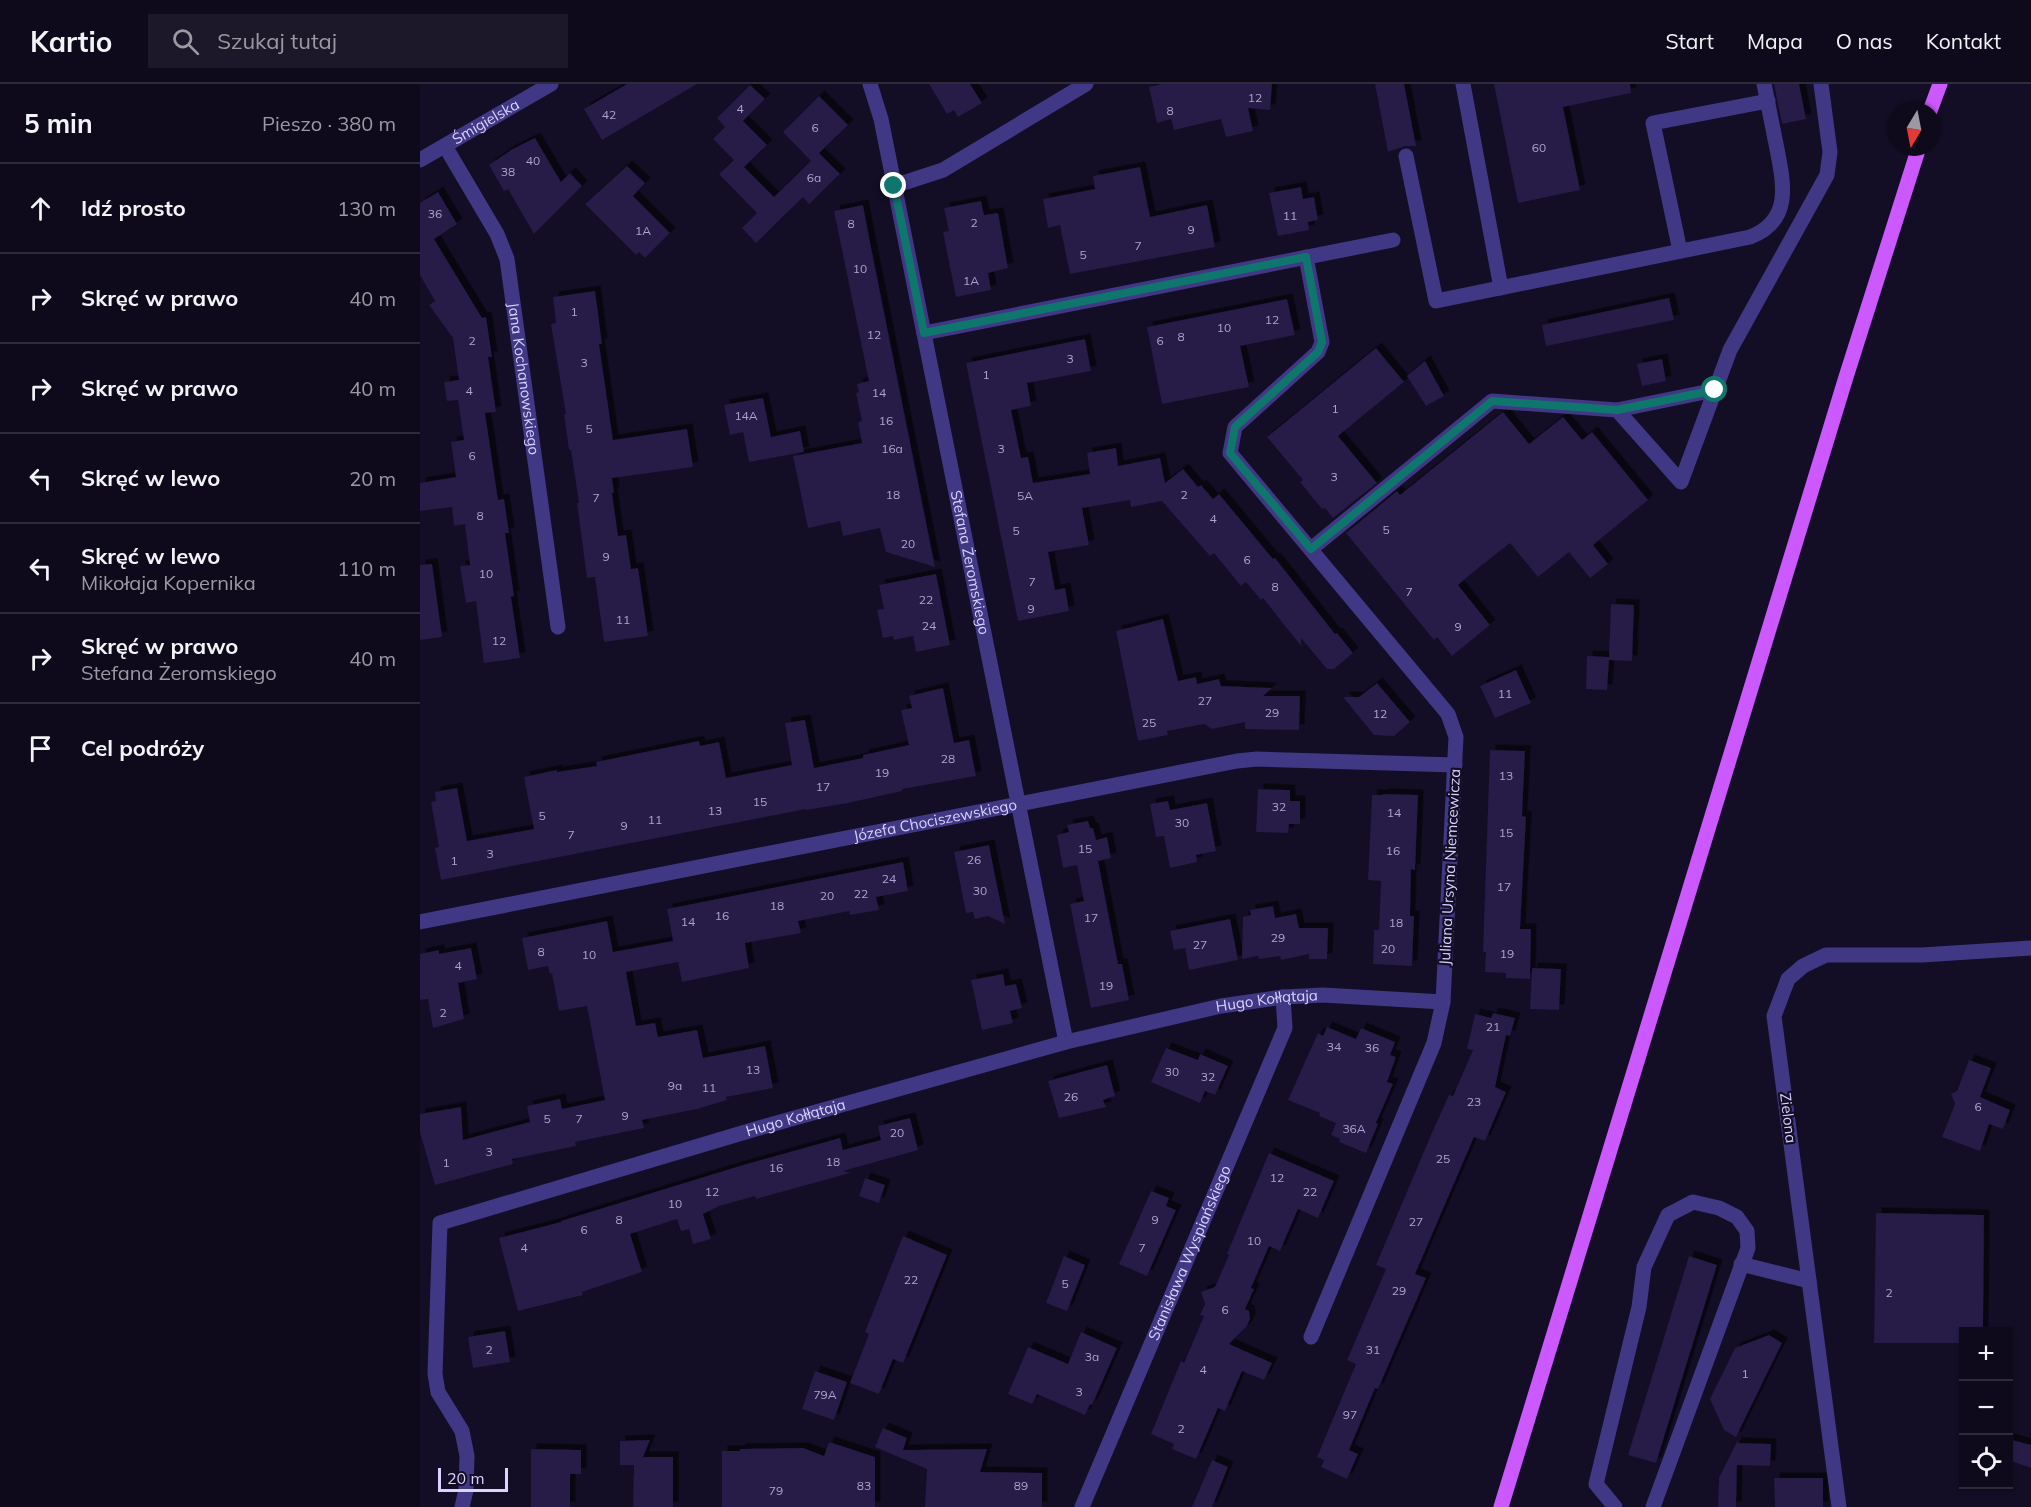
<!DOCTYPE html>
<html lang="pl">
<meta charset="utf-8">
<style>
:root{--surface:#0e0a1c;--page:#1c1829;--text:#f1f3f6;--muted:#9b9aa3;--line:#2e2b3b}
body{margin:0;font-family:Mulish,sans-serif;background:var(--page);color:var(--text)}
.controls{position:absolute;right:18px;bottom:18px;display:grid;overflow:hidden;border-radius:0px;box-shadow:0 2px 4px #0004}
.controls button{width:54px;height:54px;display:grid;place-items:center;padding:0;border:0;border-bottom:2px solid var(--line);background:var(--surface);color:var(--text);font:30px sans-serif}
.compass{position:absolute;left:1467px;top:18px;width:54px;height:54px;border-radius:50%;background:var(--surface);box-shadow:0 2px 4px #0004;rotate:190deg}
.scale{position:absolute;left:18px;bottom:15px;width:70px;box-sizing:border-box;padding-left:6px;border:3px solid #dad2ff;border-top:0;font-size:16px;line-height:21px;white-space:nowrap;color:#dad2ff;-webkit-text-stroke:4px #130e25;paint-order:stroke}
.stop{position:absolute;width:18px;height:18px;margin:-14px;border:4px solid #0f766e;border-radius:50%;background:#fff}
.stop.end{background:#0f766e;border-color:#fff;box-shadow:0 2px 6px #0008}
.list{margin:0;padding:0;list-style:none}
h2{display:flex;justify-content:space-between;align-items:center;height:78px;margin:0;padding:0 24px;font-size:26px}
h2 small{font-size:20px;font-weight:400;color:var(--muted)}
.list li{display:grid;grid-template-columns:39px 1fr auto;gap:18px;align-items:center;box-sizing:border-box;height:90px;padding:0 24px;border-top:2px solid var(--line)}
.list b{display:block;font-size:22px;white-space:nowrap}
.list p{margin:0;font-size:20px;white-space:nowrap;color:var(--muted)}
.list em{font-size:20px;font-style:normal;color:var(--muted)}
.icon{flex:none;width:33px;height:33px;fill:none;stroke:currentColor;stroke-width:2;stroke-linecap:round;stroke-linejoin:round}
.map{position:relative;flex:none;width:1611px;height:1423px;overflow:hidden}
header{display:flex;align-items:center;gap:36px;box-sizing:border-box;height:84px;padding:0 30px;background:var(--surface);border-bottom:2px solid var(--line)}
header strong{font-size:28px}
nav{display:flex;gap:33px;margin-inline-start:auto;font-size:21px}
.search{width:420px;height:54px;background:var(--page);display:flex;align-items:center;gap:15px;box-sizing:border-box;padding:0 21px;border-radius:0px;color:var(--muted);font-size:22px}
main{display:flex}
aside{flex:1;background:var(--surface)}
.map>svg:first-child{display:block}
.building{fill:#261a46;filter:url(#shadow)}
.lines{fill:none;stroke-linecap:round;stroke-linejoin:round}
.minor{stroke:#403884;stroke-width:15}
.major{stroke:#cb59ff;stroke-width:15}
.route{stroke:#0f766e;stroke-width:8}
.labels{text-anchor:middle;stroke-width:4.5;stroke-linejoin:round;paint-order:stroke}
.number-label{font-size:12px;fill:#ada4d1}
.street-label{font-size:15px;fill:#dad2ff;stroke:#130e25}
</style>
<header>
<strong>Kartio</strong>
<div class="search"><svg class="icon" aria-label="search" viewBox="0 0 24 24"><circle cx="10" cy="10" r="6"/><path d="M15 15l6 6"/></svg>Szukaj tutaj</div>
<nav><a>Start</a><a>Mapa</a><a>O nas</a><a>Kontakt</a></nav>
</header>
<main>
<aside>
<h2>5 min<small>Pieszo · 380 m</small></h2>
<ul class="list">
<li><svg class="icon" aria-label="ahead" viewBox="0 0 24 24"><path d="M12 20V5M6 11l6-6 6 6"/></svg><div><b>Idź prosto</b></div><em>130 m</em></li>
<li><svg class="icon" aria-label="right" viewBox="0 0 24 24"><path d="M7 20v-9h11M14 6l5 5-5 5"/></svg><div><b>Skręć w prawo</b></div><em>40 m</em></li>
<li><svg class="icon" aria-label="right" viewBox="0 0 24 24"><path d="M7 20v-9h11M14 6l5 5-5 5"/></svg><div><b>Skręć w prawo</b></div><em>40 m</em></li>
<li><svg class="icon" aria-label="left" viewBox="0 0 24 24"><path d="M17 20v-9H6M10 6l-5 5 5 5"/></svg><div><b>Skręć w lewo</b></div><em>20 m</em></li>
<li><svg class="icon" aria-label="left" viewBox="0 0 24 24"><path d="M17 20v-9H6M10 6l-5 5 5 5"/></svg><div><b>Skręć w lewo</b><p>Mikołaja Kopernika</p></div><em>110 m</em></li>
<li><svg class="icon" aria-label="right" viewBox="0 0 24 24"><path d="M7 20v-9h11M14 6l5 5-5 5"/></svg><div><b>Skręć w prawo</b><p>Stefana Żeromskiego</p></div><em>40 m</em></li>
<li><svg class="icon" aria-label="arrive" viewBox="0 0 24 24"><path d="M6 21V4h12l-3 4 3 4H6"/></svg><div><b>Cel podróży</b></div></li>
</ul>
</aside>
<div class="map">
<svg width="1611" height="1423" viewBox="0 0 1611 1423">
<defs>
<filter id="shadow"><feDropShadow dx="5.5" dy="-5.5" stdDeviation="0" flood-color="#0009"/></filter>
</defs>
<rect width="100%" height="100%" fill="#130e25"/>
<path class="building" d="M207,0h70l-95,56 -18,-31z
M509,0h41l12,19 -24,14 -4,-7 -7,4z
M741,0h111l-2,26 -22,-2 5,23 -27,6 -5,-18 -47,11 -3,-11 -14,4 -8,-36z
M955,0h29l12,62h-11l-17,6z
M1074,0h136l1,9 -68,14 17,83 -62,13z
M1354,0h25l7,35 -24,5z
M330,1l15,14 -22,22 24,24 -23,22 30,30 45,-44 21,21 -31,30 -6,-7 -47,46 -14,-15 15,-15 -38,-39 15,-14 -21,-21 12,-12 -8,-9z
M399,12l29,29 -37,36 -28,-29z
M115,54l26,44 9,-9 12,13 -48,48 -26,-45 -4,2 -15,-26 22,-15z
M207,82l18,17 -12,13 37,37 -25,25 -6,-6 -3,3 -51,-51z
M720,83l10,50 57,-12 8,42 -145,27 -10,-49 -12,3 -5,-29 52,-10 -2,-13z
M881,103l2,12 11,-2 4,23 -10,2 1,8 -31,6 -9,-43z
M18,108l19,32 -23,15 48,79 4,-1 6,40h-4l8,55 -11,1 13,87 6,-1 5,34h-4l9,63 -3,1 9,61 -36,5 -8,-62 -10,2 -6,-37 10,-1 -5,-41 -11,2 -2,-19 -32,4v-28l36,-6 -5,-35 13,-2 -6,-40 -11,1 -3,-19 15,-2 -6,-42 -24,-33 6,-4 -15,-26v-72z
M561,117l3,14 14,-2 10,55 -20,5 3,17 -35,7 -13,-65 6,-1 -5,-23z
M443,121l6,32 66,330 -49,-15 -6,-24 -37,8 -3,-15 -32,7 -15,-72 69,-13 -4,-21 4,-1 -6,-28 3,-1 -2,-8 12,-3 -35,-170z
M175,207l7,53h-3l14,96 74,-11 6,38 -81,11 2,15h-2l6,43 8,-1 5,34 7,-1 10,68 -44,6 -9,-65 -8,1 -10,-75h2l-8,-53h-2l-5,-36h2l-15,-90 5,-1 -3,-26z
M1249,214l5,22 -128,26 -4,-21z
M867,215l8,36 -55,11 9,41 -87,17 -15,-77z
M665,255l6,32 -64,12 4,23 -20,4 10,48 7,-1 5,26 57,-9 -3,-21 29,-5 2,18 42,-8 5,25 18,-14 15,18 3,-2 12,14 6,-5 54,65 2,-1 60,76 2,-1 16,20 -19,16h-7l-26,-31v8l-38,-48 -2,2 -15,-18 -5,4 -27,-33 -4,3 -48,-55 -31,6 -1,-7 -48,8 7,37 -41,7 7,38 10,-2 4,23 -51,10 -52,-258z
M956,264l28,34 -66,54 39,47 -44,35 -8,-10 -3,1 -22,-27 3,-2 -36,-43z
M1242,275l4,22 -24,5 -5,-22z
M1005,277l19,35 -18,10 -19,-30z
M343,314l8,39 29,-6 4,21 -55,10 -6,-30 -13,3 -6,-30z
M1083,328l26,32 34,-27 19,23 10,-8 56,68 -55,45 15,19 -18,14 -21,-26 -31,25 -28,-34 -38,30 -14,12 32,40 -38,31 -15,-19 -3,3 -88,-107 51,-42 3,4z
M12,480l10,73 -22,3v-75z
M516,490l14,71 -34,7 -3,-16 -19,4 -1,-4 -10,2 -6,-28 7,-1 -5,-24z
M1191,520l23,1 -2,56 -23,-1 -2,30 -21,-1 1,-33 22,1z
M743,535l15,62 18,-4 1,7 22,-5 2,7 51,2 -9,8h37l-1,34 -54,-1v-7l-33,7 -8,-5 -37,7 1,4 -30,6 -22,-110z
M1096,586l15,33 -36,15 -15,-32z
M957,599l33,39 -16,14 -20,-1 -31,-38h16z
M523,604l11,55 15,-3 7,36 -74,13v2l-54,12 -42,7v-1l-365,71 -6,-32 4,-1 -8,-45 5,-1 -1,-9 22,-4 10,53 67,-12 -10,-52 33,-7v2l40,-6 -1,-4 103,-21 1,5 19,-4 7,36 66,-13 -7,-42 20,-3 9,48 49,-10v-3l46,-10 -8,-35 11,-2 -3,-12z
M1070,666l35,1 -3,65 4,1 -6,112h11l-1,50 -24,-1v-5l-21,-1 1,-20h-3z
M838,705l32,1v11h10v23h-11l-1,9 -32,-1z
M963,710l35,1 -3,75 -4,-1 -1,47h4l-2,50 -39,-2 1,-34h5l2,-49 -13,-1 4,-85h11z
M748,717l2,9 37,-7 9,48 -20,4 1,7 -27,6 -6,-32 -8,1 -6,-33z
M668,737l2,7h3l3,12 11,-3 4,21 -13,3 20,103h4l7,36 -38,8 -21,-104 14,-3 -7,-36 -14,3 -6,-33 12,-3 -2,-7z
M569,761l5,26 11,53 -17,-8 -13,3 -2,-7 -7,1 -12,-61z
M483,778l5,29 -32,6 3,13 -29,5 -1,-4 -51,10 3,12 -56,10 4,25 -67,14 -4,-20 -52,10 10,54 19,-3 3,14 39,-7 6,28 62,-12 8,42 -47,9 1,3 -30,9 -55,11 2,8 -69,14 1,4 -64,13 1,5 -78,21 -15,-53v-18l41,-7 2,33 67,-18 -3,-16 33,-7 2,10 43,-9 -18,-94 -28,5 -7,-38 -2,1 -2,-8 -20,4 -6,-32 85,-17 6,31 60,-11 -6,-32z
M853,822l2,12 21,-4 3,14h29l-1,31h-18v-5l-28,6 -1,-4 -21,3 -1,-3 -16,3 1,-42 8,-2 -1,-5z
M810,835l8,41 -49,10 -4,-22 -11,2 -4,-19z
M51,864l6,31 -19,4 6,36 -31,9 -5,-29 -8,1v-46l19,-4v4z
M1112,884l29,1 -2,41 -29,-1z
M583,890l2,12 11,-2 6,24 -12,3 3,12 -31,7 -11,-50z
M1073,929l22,5 -5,18 -4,-1 -11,52 11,5 -21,49 -11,-4 -59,137 11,4 -48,111 -3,-1 -26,62 9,4 -11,25 -26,-12 3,-7 -7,-3 39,-93 -9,-4 39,-91 -10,-4 55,-130 18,-40 4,1 20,-46 -6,-1 8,-35 16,4z
M907,943l29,12 5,-11 34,14 -5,13 6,2 -9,25 6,2 -17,39 2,1 -12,29 -27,-11 1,-3 -9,-4 5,-12 -17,-7 1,-3 -32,-13 30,-67 5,3z
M746,964l32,12 2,-6 28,12 -13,29 -10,-4 -5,12 -49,-21z
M1549,976l22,8 -11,29 30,13 -7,19 -14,-5 -9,27 -38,-14 13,-33 -4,-10 6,-3z
M687,981l8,31 -12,4 3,7 -47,11 -11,-37z
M490,1034l8,32 -75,21 7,2 -80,22 -14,4 -1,-3 -36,10 -16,8 8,25 -18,5 -4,-15 -8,2 -4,-12 -47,15 12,38 -60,20 1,3 -65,16 -19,-73 62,-16v-1l182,-56 97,-27 3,12 38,-10 -3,-14z
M849,1069l65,28 -16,37 -20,-9 -18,42 -11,-5 -18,42 3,1 -9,20 4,2 1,8 -3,7 -18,18 43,19 -8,17 -22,-9 -17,40 -7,-3 -22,51 -24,-10 2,-5 -23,-10 30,-73 3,2 20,-47 -4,-1 5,-11 -4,-12 14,-5 14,-32 -2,-1z
M445,1094l20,7 -6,18 -20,-7z
M731,1107l18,7 -3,8 10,4 -29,66 -28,-12z
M1456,1129l108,2 -1,117h-19v11h-90z
M483,1152l44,19 -44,108 -10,-4 -14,35 -29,-11 19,-49 -4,-2z
M644,1172l21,9 -18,46 -21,-8z
M1269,1172l28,9 -61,198 -28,-8z
M85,1247l5,31 -37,6 -5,-31z
M661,1248l36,16 -25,57 -2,-1 -5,11 -48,-21 -5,10 -24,-10 20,-47 40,17z
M1349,1251l13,8 -46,94 -12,-7 -14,-31 25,-51z
M395,1287l32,11 -13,38 -32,-11z
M463,1344l24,10 -4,12 84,-1 -7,23 62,1v34h-117l2,-38 -52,-22z
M1588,1355l23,6v23l-23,-8z
M230,1356l-7,17h30v50h-40l1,-42h-14v-24z
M1318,1356v3l33,1 -1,22 -33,-1 -1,42h-18l1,-29z
M409,1358l46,15v50h-153v-56h18v-2l63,-1 21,8z
M111,1365l50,1v24h-11v33h-39z
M792,1376l16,7 -16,40h-20z
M1354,1394h49v29h-48z"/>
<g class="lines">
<g class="minor">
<path id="s1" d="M450,0l11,35 185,923"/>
<path d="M1043,0l38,204"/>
<path id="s2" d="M25,62l52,88 10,25 51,368"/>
<path d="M986,72l30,145 314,-64c44,-17 33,-56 26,-93 -4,-20 -8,-40 -12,-60"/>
<path id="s3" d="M0,76l131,-76"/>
<path d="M474,102l49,-16 143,-86"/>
<path d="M1260,167l-27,-128 115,-22"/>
<path d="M886,173l16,85 -4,10 -83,75 -5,26 218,261 8,23 -13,265 -9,41 -123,294"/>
<path d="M504,249l469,-93"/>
<path d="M1197,326l98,-20"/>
<path d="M891,465l181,-148 125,9 64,72 49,-132 97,-175 3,-23 -9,-68"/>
<path id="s4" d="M0,838l817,-161 20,-2 198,6"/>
<path d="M1321,1180l68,17"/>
<path id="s5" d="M42,1423l4,-17 1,-34 -5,-25 -24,-39 -3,-18 5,-151 319,-95 307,-86 155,-36 62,-9 40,-2 120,7"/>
<path id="s6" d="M662,1423l203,-479 -2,-31"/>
<path d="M1195,1423l-19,-23 43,-177 5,-40 24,-52 25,-13 26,6 18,9 10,14 1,17 -95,259"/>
<path d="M1419,1423l-65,-491 14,-37 15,-13 23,-11h96l109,-7"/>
</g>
<path class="major" d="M1510,27l10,-27
M1081,1423l345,-1130 73,-230"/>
</g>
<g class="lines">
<path class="route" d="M474,102l30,147 382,-76 16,85 -4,10 -83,75 -5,26 81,96 181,-148 125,9 98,-20"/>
</g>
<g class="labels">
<g class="number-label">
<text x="835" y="18">12</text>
<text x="320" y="29">4</text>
<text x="750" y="31">8</text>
<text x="189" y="35">42</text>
<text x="395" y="48">6</text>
<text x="1119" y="68">60</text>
<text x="113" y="81">40</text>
<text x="88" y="92">38</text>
<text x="394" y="98">6a</text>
<text x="15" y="134">36</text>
<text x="870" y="136">11</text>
<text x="554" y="143">2</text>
<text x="431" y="144">8</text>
<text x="771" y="150">9</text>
<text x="223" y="151">1A</text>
<text x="718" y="166">7</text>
<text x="663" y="175">5</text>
<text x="440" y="189">10</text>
<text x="551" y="201">1A</text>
<text x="154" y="232">1</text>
<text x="852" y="240">12</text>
<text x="804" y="248">10</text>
<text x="454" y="255">12</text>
<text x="761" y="257">8</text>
<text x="52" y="261">2</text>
<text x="740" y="261">6</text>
<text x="650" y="279">3</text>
<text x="164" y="283">3</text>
<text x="566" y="295">1</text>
<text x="49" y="311">4</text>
<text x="459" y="313">14</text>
<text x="915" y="329">1</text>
<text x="326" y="336">14A</text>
<text x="466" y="341">16</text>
<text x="169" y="349">5</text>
<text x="472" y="369">16a</text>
<text x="581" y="369">3</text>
<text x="52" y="376">6</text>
<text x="914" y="397">3</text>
<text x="473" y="415">18</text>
<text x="764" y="415">2</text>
<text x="605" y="416">5A</text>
<text x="176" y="418">7</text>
<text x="60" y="436">8</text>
<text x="793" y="439">4</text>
<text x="966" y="450">5</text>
<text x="596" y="451">5</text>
<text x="488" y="464">20</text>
<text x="186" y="477">9</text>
<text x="827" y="480">6</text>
<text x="66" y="494">10</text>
<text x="612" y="502">7</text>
<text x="855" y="507">8</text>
<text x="989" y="512">7</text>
<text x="506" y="520">22</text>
<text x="611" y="529">9</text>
<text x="203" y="540">11</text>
<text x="509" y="546">24</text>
<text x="1038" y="547">9</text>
<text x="79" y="561">12</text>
<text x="1085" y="614">11</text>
<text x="785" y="621">27</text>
<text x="852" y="633">29</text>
<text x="960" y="634">12</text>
<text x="729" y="643">25</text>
<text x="528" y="679">28</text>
<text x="462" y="693">19</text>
<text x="1086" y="696">13</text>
<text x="403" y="707">17</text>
<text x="340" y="722">15</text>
<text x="859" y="727">32</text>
<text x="295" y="731">13</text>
<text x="974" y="733">14</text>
<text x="122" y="736">5</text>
<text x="235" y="740">11</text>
<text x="762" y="743">30</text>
<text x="204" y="746">9</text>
<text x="1086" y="753">15</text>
<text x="151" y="755">7</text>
<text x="665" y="769">15</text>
<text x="973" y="771">16</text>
<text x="70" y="774">3</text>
<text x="554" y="780">26</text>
<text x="34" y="781">1</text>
<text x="469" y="799">24</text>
<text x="1084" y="807">17</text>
<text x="560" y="811">30</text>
<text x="441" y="814">22</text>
<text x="407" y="816">20</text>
<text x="357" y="826">18</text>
<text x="302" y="836">16</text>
<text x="671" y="838">17</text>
<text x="268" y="842">14</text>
<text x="976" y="843">18</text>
<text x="858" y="858">29</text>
<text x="780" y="865">27</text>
<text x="968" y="869">20</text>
<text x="121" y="872">8</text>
<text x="1087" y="874">19</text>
<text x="169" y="875">10</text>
<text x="38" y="886">4</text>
<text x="686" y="906">19</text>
<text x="23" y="933">2</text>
<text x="1073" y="947">21</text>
<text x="914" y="967">34</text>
<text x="952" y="968">36</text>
<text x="333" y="990">13</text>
<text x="752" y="992">30</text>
<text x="788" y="997">32</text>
<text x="255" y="1006">9a</text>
<text x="289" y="1008">11</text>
<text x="651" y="1017">26</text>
<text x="1054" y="1022">23</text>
<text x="1558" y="1027">6</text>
<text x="205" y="1036">9</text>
<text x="127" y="1039">5</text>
<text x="159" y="1039">7</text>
<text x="934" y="1049">36A</text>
<text x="477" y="1053">20</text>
<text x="69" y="1072">3</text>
<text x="1023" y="1079">25</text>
<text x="413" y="1082">18</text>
<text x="26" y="1083">1</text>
<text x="356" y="1088">16</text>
<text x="857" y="1098">12</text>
<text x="292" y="1112">12</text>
<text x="890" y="1112">22</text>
<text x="255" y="1124">10</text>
<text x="199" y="1140">8</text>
<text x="735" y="1140">9</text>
<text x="996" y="1142">27</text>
<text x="164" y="1150">6</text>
<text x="834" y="1161">10</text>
<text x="104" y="1168">4</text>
<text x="722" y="1168">7</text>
<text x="491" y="1200">22</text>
<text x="645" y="1204">5</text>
<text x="979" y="1211">29</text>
<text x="1469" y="1213">2</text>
<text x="805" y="1230">6</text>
<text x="69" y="1270">2</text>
<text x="953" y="1270">31</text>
<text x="672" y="1277">3a</text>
<text x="783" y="1290">4</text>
<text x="1325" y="1294">1</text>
<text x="659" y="1312">3</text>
<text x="405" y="1315">79A</text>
<text x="930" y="1335">97</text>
<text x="761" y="1349">2</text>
<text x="444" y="1406">83</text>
<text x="601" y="1406">89</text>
<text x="356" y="1411">79</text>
</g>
<g class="street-label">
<text dy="5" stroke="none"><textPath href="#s3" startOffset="76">Śmigielska</textPath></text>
<text dy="5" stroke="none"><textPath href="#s2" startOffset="250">Jana Kochanowskiego</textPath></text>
<text dy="5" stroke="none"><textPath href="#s1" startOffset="489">Stefana Żeromskiego</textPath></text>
<text dy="5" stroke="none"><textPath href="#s4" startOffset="525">Józefa Chociszewskiego</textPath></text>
<text transform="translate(1030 783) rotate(-87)" y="5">Juliana Ursyna Niemcewicza</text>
<text dy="5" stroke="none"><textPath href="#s5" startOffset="1149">Hugo Kołłątaja</textPath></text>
<text dy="5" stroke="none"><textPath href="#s5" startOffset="663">Hugo Kołłątaja</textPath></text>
<text transform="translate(1368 1034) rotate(83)" y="5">Zielona</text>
<text dy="5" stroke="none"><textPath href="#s6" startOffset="276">Stanisława Wyspiańskiego</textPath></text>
</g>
</g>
</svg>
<div class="controls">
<button>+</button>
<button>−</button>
<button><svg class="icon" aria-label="locate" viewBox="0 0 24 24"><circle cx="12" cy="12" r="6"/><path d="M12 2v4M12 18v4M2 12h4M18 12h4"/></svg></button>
</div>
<svg class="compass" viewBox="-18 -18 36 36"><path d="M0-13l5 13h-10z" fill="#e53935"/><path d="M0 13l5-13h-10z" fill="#9b9aa3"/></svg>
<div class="scale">20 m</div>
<div class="stop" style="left:1295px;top:306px"></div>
<div class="stop end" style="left:474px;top:102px"></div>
</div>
</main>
